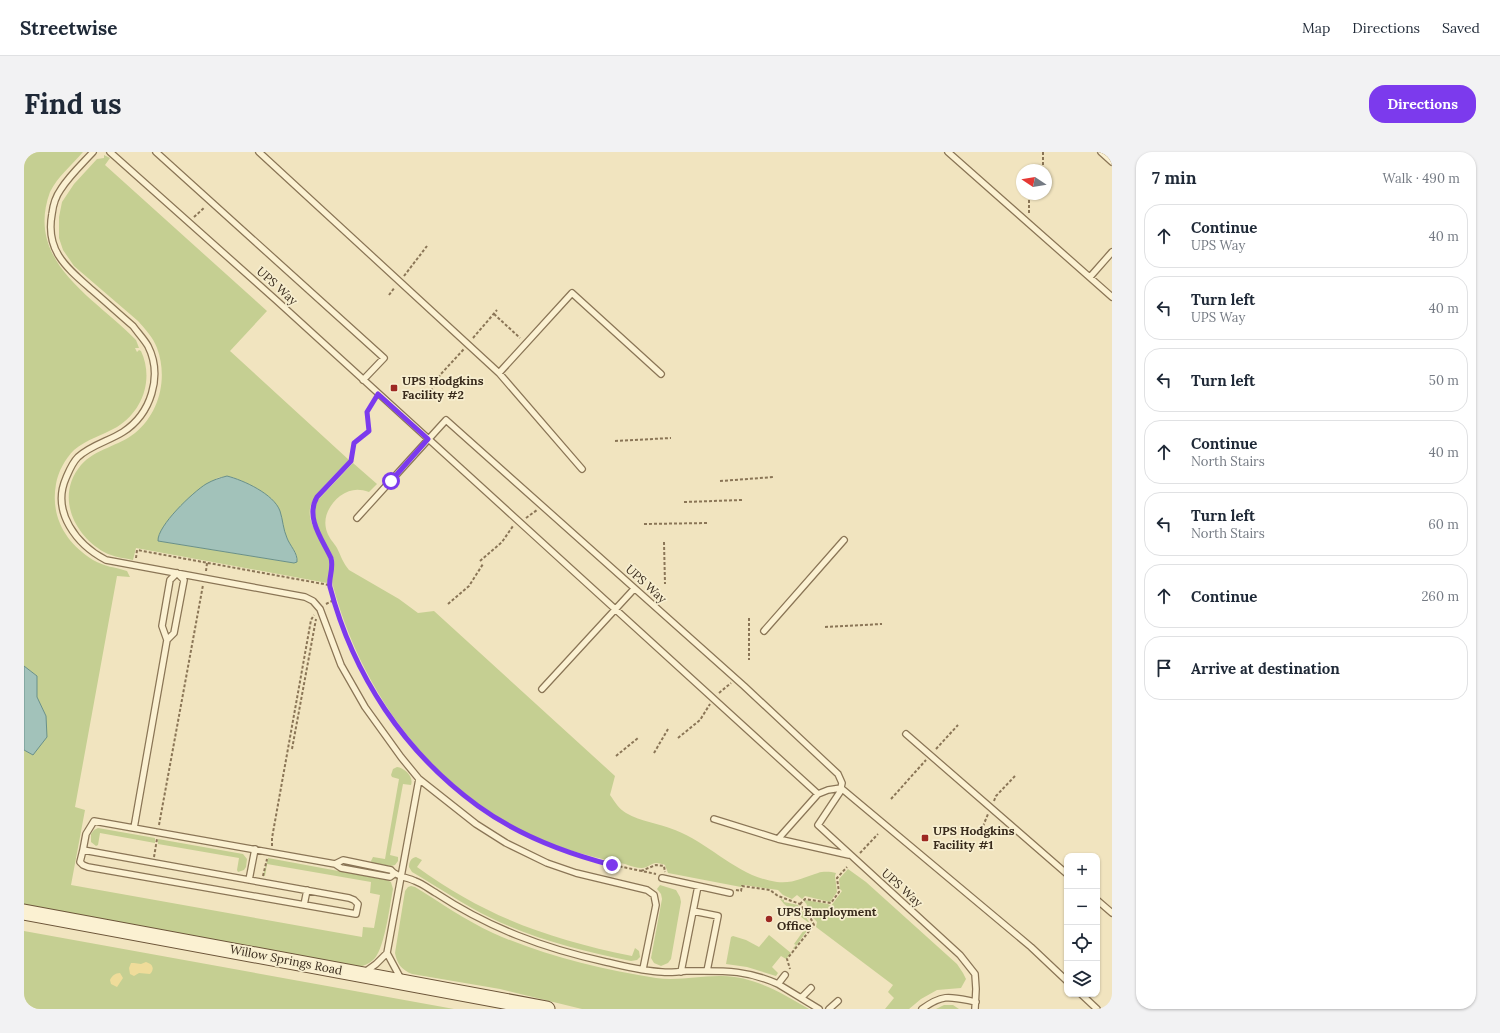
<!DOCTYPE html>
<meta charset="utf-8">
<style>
:root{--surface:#fff;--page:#f2f2f3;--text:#1f2937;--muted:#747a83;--line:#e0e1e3;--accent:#7c3aed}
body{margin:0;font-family:Lora,serif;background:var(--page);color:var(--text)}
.controls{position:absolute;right:12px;bottom:12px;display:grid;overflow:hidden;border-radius:8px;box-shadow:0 1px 3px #0004}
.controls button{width:36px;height:36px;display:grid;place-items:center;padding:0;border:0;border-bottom:1px solid var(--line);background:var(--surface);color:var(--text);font:20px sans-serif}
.compass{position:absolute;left:992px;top:12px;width:36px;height:36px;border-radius:50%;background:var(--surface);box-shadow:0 1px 3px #0004;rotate:282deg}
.stop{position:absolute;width:12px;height:12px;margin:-9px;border:3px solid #7c3aed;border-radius:50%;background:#fff}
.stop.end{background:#7c3aed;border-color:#fff;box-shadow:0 1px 4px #0008}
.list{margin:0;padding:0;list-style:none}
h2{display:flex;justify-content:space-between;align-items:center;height:52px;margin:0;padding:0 16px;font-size:17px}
h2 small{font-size:13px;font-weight:400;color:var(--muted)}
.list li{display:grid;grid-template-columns:26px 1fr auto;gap:12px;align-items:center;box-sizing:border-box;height:64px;margin:0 8px 8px;padding:0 8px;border:1px solid var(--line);border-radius:16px}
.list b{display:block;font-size:15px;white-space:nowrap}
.list p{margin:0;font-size:13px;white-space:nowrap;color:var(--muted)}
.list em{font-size:13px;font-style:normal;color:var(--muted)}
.icon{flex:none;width:22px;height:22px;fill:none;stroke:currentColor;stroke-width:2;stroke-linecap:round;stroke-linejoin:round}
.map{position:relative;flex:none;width:1088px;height:857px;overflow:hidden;border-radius:16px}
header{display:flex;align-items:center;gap:24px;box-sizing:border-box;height:56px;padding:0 20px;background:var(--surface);border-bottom:1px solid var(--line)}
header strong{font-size:19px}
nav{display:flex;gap:22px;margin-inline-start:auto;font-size:14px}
.intro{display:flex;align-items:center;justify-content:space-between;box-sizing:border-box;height:96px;padding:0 24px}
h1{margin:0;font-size:28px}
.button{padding:10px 18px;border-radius:16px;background:var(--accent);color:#fff;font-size:14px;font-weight:700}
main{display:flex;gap:24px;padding:0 24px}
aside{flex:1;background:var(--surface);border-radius:16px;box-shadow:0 1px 3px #0004}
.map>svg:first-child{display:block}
.green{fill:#c5cf92;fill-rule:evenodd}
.sand{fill:#efdc9a}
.water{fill:#a2c2ba;stroke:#699089}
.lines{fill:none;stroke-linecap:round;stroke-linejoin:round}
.lane-casing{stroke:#8a7556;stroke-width:8}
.secondary-casing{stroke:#6c5539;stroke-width:17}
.path{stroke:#8a7556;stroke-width:2;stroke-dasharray:3 2;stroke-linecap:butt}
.lane{stroke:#fbf1d2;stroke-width:5.5}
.secondary{stroke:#fbf1d2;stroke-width:15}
.route{stroke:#7c3aed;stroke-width:5}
.poi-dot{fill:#9d2822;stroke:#f7eecf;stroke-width:1.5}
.labels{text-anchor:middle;stroke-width:3.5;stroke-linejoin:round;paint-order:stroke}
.street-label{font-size:12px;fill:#392b1c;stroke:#f7eecf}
.poi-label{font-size:12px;font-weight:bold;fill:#392b1c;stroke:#f7eecf;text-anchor:start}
</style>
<header>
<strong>Streetwise</strong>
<nav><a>Map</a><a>Directions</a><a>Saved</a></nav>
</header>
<div class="intro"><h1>Find us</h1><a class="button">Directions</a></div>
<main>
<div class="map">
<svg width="1088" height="857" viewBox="0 0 1088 857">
<rect width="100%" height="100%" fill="#f1e4bf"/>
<path class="green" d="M0,0h59c-11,13 -25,24 -33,40 -26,71 47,107 86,148l3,8h-4l2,4 2,-2 2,1c13,28 2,60 -24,76 -14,8 -30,12 -43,23 -9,9 -16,22 -18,34 -6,33 10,59 37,76 12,7 22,7 34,11l3,6 -13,-1 -42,231 10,3 -14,75 291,52 1,-10 11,1 6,-33 -10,-2 1,-11 -104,-18 -2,12h-2l5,-18 119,22 4,2 2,7c-3,15 -8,57 -18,69 -5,6 -12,8 -19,10l-332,-61v-157l9,5 13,-39 -9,-19v-21l-13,-10z
M80,3l6,3 -5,7 162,146 -37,40 119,109c-11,12 -26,25 -35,39 -14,20 10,41 16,60 2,7 -1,17 -3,24l-191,-35 -3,12c-9,-2 -20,-3 -29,-8 -30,-17 -49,-56 -23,-87 14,-16 38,-19 54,-32 25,-20 33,-56 22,-85 -4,-11 -12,-19 -19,-27l-64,-55 -11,-16 -4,-12v-21l3,-15 12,-18 23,-25 7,-1zM203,324c16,4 47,18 52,35 3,5 2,12 4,18 1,4 3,8 5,11 3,8 10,13 9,22l-3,1 -136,-22 59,-63z
M329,311l24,21 -8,8c-11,-4 -19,-3 -29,4 -11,9 -18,22 -13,36 2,6 7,11 10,16 4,8 6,15 12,22l50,29 19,14 16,-2 181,165 -5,19c5,7 9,14 16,18 15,9 33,10 49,17 36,14 63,47 102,52 16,2 27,-5 41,-9 6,-2 13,-1 18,0l-1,3 2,16 -7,10 -25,-6 -3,3 -5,-4 -5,4 -9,-4 -5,-5 -34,-5 -3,2 -73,-14 -3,-8c-2,-1 -6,-2 -9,-2 -4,0 -9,5 -14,5 -5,0 -12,-2 -17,-4 -20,-4 -40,-9 -59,-15 -119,-40 -201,-145 -233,-263 -3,-8 2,-18 1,-27 -8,-17 -26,-39 -17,-58z
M373,615c8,1 17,10 14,18l-8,-1 -13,71 8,2v4l-3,4 -4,1 -19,-3 -1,-2 2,-4 12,2 14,-80 -7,-2 -1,-2 2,-6z
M74,676l57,10v5l-55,-10 -2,12 -2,1 -5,-4v-8l3,-4z
M134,687l85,15 4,5 -1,8 -2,3 -6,2 -1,-2 2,-12 -81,-14z
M392,705l6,3 -5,7c69,50 132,72 215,89l3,-8 4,3 1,6 -3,3 -6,1c-48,-10 -95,-21 -140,-43 -27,-13 -53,-31 -79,-46l-3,-5c0,-5 2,-9 7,-10z
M824,717l18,13 91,82 6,9 3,6 -5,9 -24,2 -16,9 -12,10h-24l9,-11 -6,-6 5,-7 -77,-58 1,-5 -11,-12c2,-4 1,-6 -2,-9l1,-1 23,4 3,2 11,-15 -2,-2 -1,-10z
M636,733l16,5 4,7 1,5 -10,57 -3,4 -7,3 -7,-3 -3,-5 11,-59 -1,-5 -4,-5z
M387,734l4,1c26,16 50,33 78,46 52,23 107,36 163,45 21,3 42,-2 63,-2 33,-1 63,17 90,33h-227l-82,-20 -88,-15c-10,-4 -15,-10 -17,-21l10,-62 3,-4z
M756,747l4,1v2l14,3 13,20 -17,24 -1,-1 3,-3 -2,-1 15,-21 -25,-19z
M0,779l430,78h-430z
M745,783l22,18 -5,6 -5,-3 -9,11 6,6 -2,3 -29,-9 -21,-3 5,-27 2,-1 13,4 13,7z
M920,853h9l6,4h-23z"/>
<path class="sand" d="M122,810c7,2 9,7 4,12l-11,-1 -5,3 -4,-2 -1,-6 2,-5h3l7,1z
M96,821l3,5 -6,9 -6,-3 -1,-4c2,-4 5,-7 10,-7z"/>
<path class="water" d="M203,324c16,4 47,18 53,35 3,9 3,18 7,27 3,8 11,15 10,24l-3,1 -136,-22c-1,-15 35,-49 48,-57 7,-4 13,-6 21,-8z
M0,514l13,10v21l9,19 1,21 -14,18 -9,-5z"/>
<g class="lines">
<defs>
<path id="lane" d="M69,0c-11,12 -23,23 -32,37 -5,7 -8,16 -9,25 -7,37 15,54 40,76 14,12 27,24 41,36 5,7 11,13 15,20 15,30 3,68 -25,86 -14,9 -32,13 -45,25 -6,6 -9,14 -12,21 -15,34 11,67 40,82l199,37 8,4 7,8 21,56 24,42 36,50 18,22 57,45 30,19 41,20 29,10 71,17 7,5 2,10 -13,64
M86,0l166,148 542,494
M132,0l228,206 -21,22
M235,0l240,221 83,96
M924,0l164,145
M1077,0l11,10
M1066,125l22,-25
M475,221l73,-80 89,81
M333,366l89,-98 298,266 94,88 4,9 -2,9 -22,33 142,130 15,19 1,15 -1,20
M740,479l80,-91
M518,537l92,-100
M882,582l161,140
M817,636l190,159 36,34
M817,636l-13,2 -10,4 -40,45 71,16
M690,667l64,20
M110,676l33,-188 7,-7 10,-53 -7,-7 -7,7 -8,46 5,14
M59,698l-3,12 3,3 5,2 268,47 2,-10 -4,-4 -5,-2 -266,-48 3,-16 8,-13 241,43 6,4 49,9 4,-3
M311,712l8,-4 48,10c5,7 16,7 24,11 8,3 14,8 21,12 53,35 107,55 170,69 18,4 37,9 56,10 8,1 16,0 24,-1 36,0 58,-2 92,13
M638,726l68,15
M225,728l6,-31
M1073,748l15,13
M280,753l3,-15
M669,759l25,5 -11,55
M363,801l14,26
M341,820l11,-8 11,-11 32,-174
M657,820l17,-86
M761,823l-7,9 41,25
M1057,842l16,15
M777,846l10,-10
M805,857l9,-8
M898,857c22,-16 29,-12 54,-7"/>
<path id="secondary" d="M0,760l523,97"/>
</defs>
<use href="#lane" class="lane-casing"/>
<use href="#secondary" class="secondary-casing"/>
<path class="path" d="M1019,0v18
M1019,42v2
M1005,61v-19
M170,65l11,-10
M380,124l23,-30
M365,143l6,-8
M470,162l26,24
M449,186l24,-28
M407,239l9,-16 24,-26
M350,248l-7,12 2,19 -15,12c-1,5 -1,14 -3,18 -1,3 -5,5 -7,7 -9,10 -31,28 -32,42 -1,19 17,34 20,52 2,8 -4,17 -2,25 4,19 12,38 19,56 39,95 115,168 210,206 31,12 64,18 97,25
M591,289l56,-3
M696,329l54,-4
M660,350l58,-2
M502,366l11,-8
M620,372l64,-1
M640,390l1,42
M112,406l1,-8 192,35
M456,409l22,-19 11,-16
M182,419l1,-8
M302,452l8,-4
M424,452l21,-18 14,-22
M725,466v42
M801,475l57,-3
M695,541l12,-10
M654,586l22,-18 10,-16
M268,597l24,-130
M912,597l22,-24
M630,601l14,-24
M592,604l22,-18
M867,647l35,-39
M970,649l2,-5 19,-20
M135,673l44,-240
M957,679l7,-17
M248,694v-8l39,-218 3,-5
M836,701l18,-19
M130,705l3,-18
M617,719l15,-6 8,1 1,6
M239,724l4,-17
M712,738l5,1 1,-5 28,4 8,6 22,8 8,13 3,2 3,6 -27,34 3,10
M776,752l5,-5 26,4 8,-11 -2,-14 10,-11"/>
<use href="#lane" class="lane"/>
<use href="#secondary" class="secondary"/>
</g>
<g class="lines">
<path class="route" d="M367,329l37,-42 -50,-45 -11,18 2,19 -15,12 -3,18 -34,36c-12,20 5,42 14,61 3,11 -3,21 -1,29 23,88 74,165 148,219 40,29 87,47 134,59"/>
</g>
<g class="poi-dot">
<rect x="366" y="232" width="8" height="8" rx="2"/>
<rect x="897" y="682" width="8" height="8" rx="2"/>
<circle cx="745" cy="767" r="4"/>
</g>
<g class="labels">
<g class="street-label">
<text transform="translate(253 134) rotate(42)" y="4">UPS Way</text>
<text transform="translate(622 432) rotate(42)" y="4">UPS Way</text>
<text transform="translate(878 736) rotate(42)" y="4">UPS Way</text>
<text transform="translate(262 808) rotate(11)" y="4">Willow Springs Road</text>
</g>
<g class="poi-label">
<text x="378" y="233">UPS Hodgkins<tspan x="378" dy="14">Facility #2</tspan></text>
<text x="909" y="683">UPS Hodgkins<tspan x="909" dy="14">Facility #1</tspan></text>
<text x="753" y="764">UPS Employment<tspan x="753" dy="14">Office</tspan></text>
</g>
</g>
</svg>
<div class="controls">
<button>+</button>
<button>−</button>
<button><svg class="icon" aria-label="locate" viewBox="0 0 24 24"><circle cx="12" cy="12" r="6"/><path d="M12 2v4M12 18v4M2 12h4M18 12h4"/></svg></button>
<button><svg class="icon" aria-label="layers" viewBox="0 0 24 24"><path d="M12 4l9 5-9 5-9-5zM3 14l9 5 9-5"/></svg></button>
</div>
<svg class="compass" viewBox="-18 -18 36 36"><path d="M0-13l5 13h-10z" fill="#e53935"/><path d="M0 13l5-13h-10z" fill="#747a83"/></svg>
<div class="stop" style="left:367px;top:329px"></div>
<div class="stop end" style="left:588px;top:713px"></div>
</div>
<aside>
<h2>7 min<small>Walk · 490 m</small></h2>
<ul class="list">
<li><svg class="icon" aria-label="ahead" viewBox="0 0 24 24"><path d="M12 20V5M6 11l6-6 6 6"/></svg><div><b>Continue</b><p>UPS Way</p></div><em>40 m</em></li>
<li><svg class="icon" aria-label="left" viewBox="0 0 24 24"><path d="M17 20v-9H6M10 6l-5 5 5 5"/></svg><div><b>Turn left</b><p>UPS Way</p></div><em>40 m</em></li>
<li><svg class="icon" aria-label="left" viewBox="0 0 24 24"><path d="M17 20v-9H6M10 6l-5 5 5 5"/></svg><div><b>Turn left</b></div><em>50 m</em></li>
<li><svg class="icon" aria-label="ahead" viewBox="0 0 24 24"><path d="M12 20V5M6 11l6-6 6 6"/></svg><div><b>Continue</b><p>North Stairs</p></div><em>40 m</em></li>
<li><svg class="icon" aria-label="left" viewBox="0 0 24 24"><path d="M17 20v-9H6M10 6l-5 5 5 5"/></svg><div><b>Turn left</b><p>North Stairs</p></div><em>60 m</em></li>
<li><svg class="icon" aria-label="ahead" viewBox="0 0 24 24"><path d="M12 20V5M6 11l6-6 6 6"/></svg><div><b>Continue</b></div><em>260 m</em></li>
<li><svg class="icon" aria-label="arrive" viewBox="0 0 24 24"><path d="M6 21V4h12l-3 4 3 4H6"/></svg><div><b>Arrive at destination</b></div></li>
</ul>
</aside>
</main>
